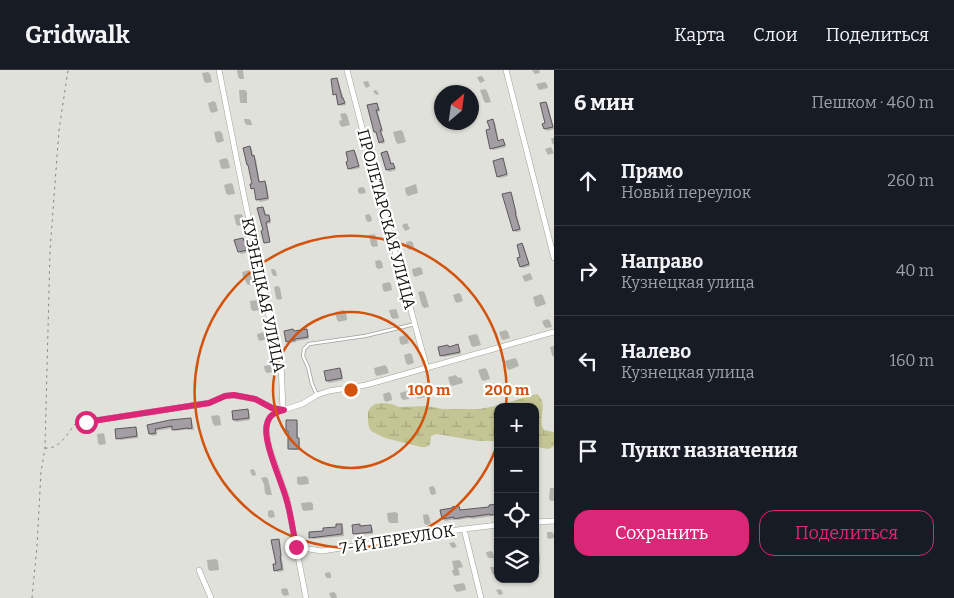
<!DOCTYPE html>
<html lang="ru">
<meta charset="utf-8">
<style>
:root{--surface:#171b24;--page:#20242c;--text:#f1f3f6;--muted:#9ea1a6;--line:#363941;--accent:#db2777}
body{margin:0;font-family:Bitter,serif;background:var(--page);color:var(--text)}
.controls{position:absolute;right:15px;bottom:15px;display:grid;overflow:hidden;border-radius:10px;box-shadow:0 1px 4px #0004}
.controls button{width:45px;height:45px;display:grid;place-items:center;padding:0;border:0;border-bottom:1px solid var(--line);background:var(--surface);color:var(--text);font:25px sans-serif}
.compass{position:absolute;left:434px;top:15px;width:45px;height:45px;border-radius:50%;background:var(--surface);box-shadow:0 1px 4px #0004;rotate:29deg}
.stop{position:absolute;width:15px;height:15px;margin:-11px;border:4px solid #db2777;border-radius:50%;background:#fff}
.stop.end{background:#db2777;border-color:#fff;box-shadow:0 1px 5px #0008}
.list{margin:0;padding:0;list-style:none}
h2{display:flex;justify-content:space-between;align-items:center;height:65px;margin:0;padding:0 20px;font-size:21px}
h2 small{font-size:16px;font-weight:400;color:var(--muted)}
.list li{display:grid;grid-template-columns:32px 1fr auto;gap:15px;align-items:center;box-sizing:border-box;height:90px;padding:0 20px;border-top:1px solid var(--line)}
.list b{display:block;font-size:19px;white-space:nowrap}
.list p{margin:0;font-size:16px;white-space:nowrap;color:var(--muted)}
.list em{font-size:16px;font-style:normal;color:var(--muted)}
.actions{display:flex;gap:10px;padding:15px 20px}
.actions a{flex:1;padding:11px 0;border:1px solid var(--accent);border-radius:15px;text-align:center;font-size:18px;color:var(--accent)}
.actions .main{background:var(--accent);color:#fff}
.icon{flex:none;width:28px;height:28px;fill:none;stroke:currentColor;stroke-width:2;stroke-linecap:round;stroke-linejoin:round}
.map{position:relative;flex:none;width:554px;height:528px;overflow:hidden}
header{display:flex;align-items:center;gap:30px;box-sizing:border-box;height:70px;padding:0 25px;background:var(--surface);border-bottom:1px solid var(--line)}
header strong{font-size:24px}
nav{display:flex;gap:28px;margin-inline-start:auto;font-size:18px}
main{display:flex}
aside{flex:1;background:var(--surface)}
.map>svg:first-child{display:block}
.wetland{fill:url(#wetland-marsh)}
.shadow{fill:#0003}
.building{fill:#a39ea4;stroke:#5d585d}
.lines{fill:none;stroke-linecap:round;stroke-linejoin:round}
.lane-casing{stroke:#a0a19a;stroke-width:4}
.street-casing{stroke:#a0a19a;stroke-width:6}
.path{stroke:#858581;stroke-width:1;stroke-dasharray:2.5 4;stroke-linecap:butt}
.lane{stroke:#fff;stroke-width:2.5}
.street{stroke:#fff;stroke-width:5}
.route{stroke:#db2777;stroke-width:6}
.ring{fill:none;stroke:#d3520c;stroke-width:2.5}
.labels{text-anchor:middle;stroke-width:4.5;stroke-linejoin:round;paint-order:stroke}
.street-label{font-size:16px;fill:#121210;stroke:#fffffe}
.centre{fill:#d3520c;stroke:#fffffe;stroke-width:2.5}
.ring-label{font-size:15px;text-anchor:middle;font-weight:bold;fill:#d3520c;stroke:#fffffe;stroke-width:4.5;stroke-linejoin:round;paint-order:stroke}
</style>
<header>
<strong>Gridwalk</strong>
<nav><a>Карта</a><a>Слои</a><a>Поделиться</a></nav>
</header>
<main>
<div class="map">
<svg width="554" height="528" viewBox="0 0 554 528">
<defs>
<pattern id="wetland-marsh" width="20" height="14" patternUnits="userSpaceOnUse" patternTransform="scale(1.25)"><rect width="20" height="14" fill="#c4c595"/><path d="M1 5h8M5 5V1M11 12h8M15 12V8" fill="none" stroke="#a7a87f"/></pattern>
</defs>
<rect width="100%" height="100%" fill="#e0e1da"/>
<path class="wetland" d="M537,324c13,11 -1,23 7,36l10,2v14l-5,3 -14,-2v-40h-37v34h-20l-41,-7 -6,2 -1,9 -4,2h-5l-36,-9 -14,-7 -2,-4 -1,-5v-11l3,-4 4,-3 8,-1 9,1 7,3 28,-1 16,3h37l20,-4 33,-10z"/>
<path class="shadow" d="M237,0h6l1,9h-4l-2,-2z
M532,0h7l1,3 -5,1z
M208,2l2,2 2,8 -6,1 -2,-2 -2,-8z
M482,6l3,5 -5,2 -3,-6z
M336,9l2,2 8,24 -5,1 -1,-2 -2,-8 -4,-2z
M368,11l2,5 -4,2 -3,-6z
M545,12l2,2 1,4 -9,2 -3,-6z
M485,19l2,2 4,11 -5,1 -2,-2 -4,-11z
M239,20h6l2,2v11h-6l-1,-1z
M376,20l3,4 -3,1 -3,-4z
M214,31l2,2 2,8 -6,2 -2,-2 -2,-8z
M546,33l2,2 6,24 -7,2 -2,-2 1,-5z
M376,34l2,2 2,5 -2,1 5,20h-2l4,11 -3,1 -7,-13 -7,-25z
M345,43l2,2 3,10 -8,2 -2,-2 -1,-4 3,-1 -2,-6z
M244,49h5l2,2 1,4h-5l-2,-2z
M493,51l2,1 4,20 4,-1 2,2 1,4 -13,3 -2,-2v-18z
M401,60l2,2 3,10 -8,2 -2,-2 -3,-10z
M220,61l2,2 2,8 -6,2 -2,-2 -2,-9z
M551,68h3v7l-2,-2z
M250,77l2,2 1,8 3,2 4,24h5l2,2 2,15 -9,2 -2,-2 -2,-10 -3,-2z
M551,77l3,6 -6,2 -3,-6z
M354,81l2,2 4,15 -9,2 -2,-2z
M387,82l2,2 3,11 3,2 1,3 -7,2 -2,-2 -5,-17z
M226,88l2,2 2,8 -7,1 -2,-1 -2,-8z
M502,90l2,2 4,14 -8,2 -2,-2z
M231,113l2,2 2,9 -7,1 -2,-2 -2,-8z
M416,114l2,9 -10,3 -2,-2 -1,-6z
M363,117l2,2 1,4 -6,1 -2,-2v-4z
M510,123l2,2 9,36 -5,1 -2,-2z
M263,138l2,2 1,6h2l2,2 1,5 -4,1 3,16 -5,2z
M241,144l2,2 1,8 -6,2 -2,-2 -2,-9z
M369,144l2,2 1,5 -4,1 -2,-2 -1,-5z
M407,153l3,6 -5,2 -3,-6z
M374,164l2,2 2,10 -5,1 -2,-2 -2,-10z
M243,169l2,2 4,11 -8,2 -2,-2z
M411,171l2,2 1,5 -5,2 -2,-2 -1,-6z
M522,174l2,2 6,20 -7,2 -2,-2z
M380,190l2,2 1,6 -5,1 -2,-2 -1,-6z
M420,197l2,2 1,5 -8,3 -2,-2 -1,-6z
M271,199h3l2,2 1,5h-3l-2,-2z
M249,200l5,8 1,5 -7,2 -5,-8 -1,-5z
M530,203l3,6 -8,3 -3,-6z
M389,212l2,2 1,6 -7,2 -2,-2 -1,-6z
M278,216l2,2 2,11 -4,1 -2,-2 -2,-11z
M423,221l2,2 4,14 -5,1 -2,-2 -4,-14z
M459,223l2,2 2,6 -6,2 -2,-2 -2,-6z
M541,224l2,2 3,8 -9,3 -2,-2 -2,-8z
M257,230l2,2 2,8 -8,1 -2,-2 -1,-8z
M396,239l1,2 2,7 -6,1 -2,-2 -2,-7z
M344,240l2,2 1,8 -8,2 -2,-2 -2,-8z
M548,249l2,2 2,6 -6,1 -2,-2 -2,-5z
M506,260l2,2 2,6 -7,2 -2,-2 -2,-6z
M306,261l2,2 1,6 -13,2v1l-6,1 -2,-2 7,-9z
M264,262l2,2 1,5 -7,2 -2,-2 -1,-5z
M476,264l2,2 3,9 -8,2 -2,-2 -3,-9z
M405,265l2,2 2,6 -7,2 -2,-2 -1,-6z
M457,276l2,2 2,6 -18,3 -2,-2 8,-7z
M554,276v11l-2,-2 -2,-8z
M410,283l2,2 2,8 -6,2 -2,-2 -2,-8z
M515,288l2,2 2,6 -10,4 -2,-2 -2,-7z
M270,295l2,2 1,5 -6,1 -2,-2 -1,-5z
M385,295l2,2 2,6 -12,3 -2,-2 -1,-6z
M485,298l2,2 3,9 -7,2 -2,-2 -3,-9z
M340,299l2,2 1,9 -14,3 -2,-2z
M456,305l2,3 2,-1 2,2 1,4 -11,3 -2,-2 -2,-7z
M406,321l2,2 1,6 -6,1 -2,-2 -1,-5z
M389,322l2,2 1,6 -6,2 -2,-2 -1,-6z
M423,322l2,5 -7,2 -3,-5z
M247,340l2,2 1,8 -14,2 -2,-2z
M218,345l2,2 1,8 -6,1 -2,-2 -2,-8z
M190,349l2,2 2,9h-3l-1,-1 -15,2 -2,-3 -17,3 1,4 -5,1 -2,-2 -1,-8z
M296,351l2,2v16l2,2v9h-9l-2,-2v-16l-2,-2z
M135,358l2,2 1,8 -18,2 -2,-2z
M104,363l2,11 -6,1 -2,-2 -1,-9 8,-1z
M253,399l2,2 1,4 -3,1 -2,-2 -1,-4z
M306,406l2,2 1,6 -10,1 -2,-2v-6z
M266,407l2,2 4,16h-5l-2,-2 -1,-9 -3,-6z
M433,416l2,2 1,6 -4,1 -2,-2 -1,-6z
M550,418h4v13h-3l-2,-2z
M311,432l2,2v6l-9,1 -2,-2 -1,-6z
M496,435l2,2v9h-5l-21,3 -1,-1 -14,2 -1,-1 -11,2 -2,-2 16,-12 2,5 30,-4z
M535,436l4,2v5l-4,1z
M272,440l2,2 1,5 -5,1 -2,-2v-5z
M396,442l2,2v9h-8l-2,-2 -1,-8z
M427,444l2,2 2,8 -5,1 -2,-2 -1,-8z
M341,455l2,2 1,9 -31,3 -2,-2 27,-9z
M360,456l2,2 9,-1 2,2v5l-17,1 -2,-2z
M547,462h5l2,2v4l-5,1 -2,-2z
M278,471l2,1 1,3 -1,1 4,25 -7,1 -2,-2 3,-5z
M454,472l3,5 -5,1 -3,-5z
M491,481l2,2 1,5h-5l-2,-2 -1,-4z
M216,489l2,2 1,9 -9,1 -2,-2 -1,-9z
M459,490l2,2 2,5 -5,1 2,7 -5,1 -2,-2 -1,-4h2l-2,-9z
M490,497h5l2,1 1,6 -4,1 -2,-2z
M329,502l2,2v4h-4l-2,-2v-3z
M463,513l2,2 1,5 -9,2 -2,-2 -2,-5z
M286,518l2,2 1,5 -5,1 -2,-2 -1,-5z
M500,519l2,2 1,3 -4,1 -3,-5z
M334,522l2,2 1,4h-6l-2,-5z"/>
<path class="building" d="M337,8l5,20h1l2,5 -7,2 -2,-11 -3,1 -2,-16z
M546,32l7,25 -9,2 -2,-5 3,-1 -5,-20z
M377,33l2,7h-3l6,20h-2l4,11 -5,2 -3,-11h-2l-7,-27z
M493,49l5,22 5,-2 2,6 -15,4 -4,-19 4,-1 -3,-8z
M250,76l2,10 2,-1 5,27 6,-1 3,17 -12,2 -2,-12 -3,1 -1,-5h2l-4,-19h-1l-4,-17z
M354,80l5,16 -11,3 -2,-7 2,-1 -2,-9z
M387,81l4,13 2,-1 2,5 -9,2 -5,-17z
M503,88l4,16 -10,3 -4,-16z
M511,122l5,21h-1l5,16 -7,2 -11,-37z
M263,137l2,8h4l1,6 -4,1 4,20 -6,1 -3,-12 2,-1 -6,-22z
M243,168l5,12 -10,2 -4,-12z
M522,173l7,21 -9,3 -3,-9 3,-1 -3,-12z
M293,259l1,2 13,-2 1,8 -13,2v1l-9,2 -2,-11z
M458,274l2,8 -20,4 -2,-9 10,-2 1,2z
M340,298l2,10 -16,3 -2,-10z
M248,339l1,9 -16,2 -1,-9z
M191,348l1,10 -4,1v-1l-16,2v-4l-17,3 1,4 -7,1 -2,-9 23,-5z
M286,350h11v18h2v11h-11v-18h-2z
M136,357l1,9 -21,3 -1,-10z
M497,434l1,10 -8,1v-1l-21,3v-1l-15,3v-2l-12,2 -2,-9 12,-2v-1l7,-1 1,4 29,-3v-2z
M336,454h6v10l-33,4v-6l14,-1v-3l13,-1z
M360,454v2l11,-1 1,7 -19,2 -1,-9z
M279,469l2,17h-1l2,13 -8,2 -1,-7h3l-5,-24z"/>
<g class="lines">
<defs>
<path id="lane" d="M317,325l-5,-11 -4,-17 -5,-11 1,-7 5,-5 56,-8 50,-12
M535,453l3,40"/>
<path id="street" d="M219,0l25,126 32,154 5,13 2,47 -7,2 -6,5 -3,6 -1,7 3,17 18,52 19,99
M347,0l30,115 50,184
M506,0l48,188
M86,352l123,-19 16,-7 8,-1 22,4 17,9 11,2 19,-6 15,-9 12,-4 37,-6 188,-53
M535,452l19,-1
M464,459l17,69
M296,477l26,4 142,-22 34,-4
M199,500l12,28"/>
</defs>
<use href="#lane" class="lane-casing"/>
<use href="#street" class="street-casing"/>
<path class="path" d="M45,378c14,2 23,-15 30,-24l5,-1
M32,528l5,-52 4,-74 4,-24 5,-197 9,-121 9,-60"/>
<use href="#lane" class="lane"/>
<use href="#street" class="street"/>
</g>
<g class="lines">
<path class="route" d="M86,352l123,-19 16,-7 9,-1 21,4 17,9 12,2c-9,2 -15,5 -17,14 -5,16 14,56 19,74 5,16 7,33 10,49"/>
</g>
<g class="ring">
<circle cx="351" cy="320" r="78"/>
<path d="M498 373A156 156 0 1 1 506 336"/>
</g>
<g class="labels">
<g class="street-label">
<text transform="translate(387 149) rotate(75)" y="6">ПРОЛЕТАРСКАЯ УЛИЦА</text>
<text transform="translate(264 225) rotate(78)" y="6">КУЗНЕЦКАЯ УЛИЦА</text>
<text transform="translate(397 469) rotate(-9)" y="6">7-Й ПЕРЕУЛОК</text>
</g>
</g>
<circle cx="351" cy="320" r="8" class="centre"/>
<g class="ring-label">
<text x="429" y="325">100 m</text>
<text x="507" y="325">200 m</text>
</g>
</svg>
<div class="controls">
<button>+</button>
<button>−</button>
<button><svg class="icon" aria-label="locate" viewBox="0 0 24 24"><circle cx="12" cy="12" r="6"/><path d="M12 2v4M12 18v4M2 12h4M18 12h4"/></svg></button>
<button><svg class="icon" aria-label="layers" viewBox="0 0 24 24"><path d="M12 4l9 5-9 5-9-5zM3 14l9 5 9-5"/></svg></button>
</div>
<svg class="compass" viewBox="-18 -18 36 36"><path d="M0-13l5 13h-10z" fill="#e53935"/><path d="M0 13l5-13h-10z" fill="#9ea1a6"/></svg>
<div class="stop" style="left:86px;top:352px"></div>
<div class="stop end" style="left:296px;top:477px"></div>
</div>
<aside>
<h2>6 мин<small>Пешком · 460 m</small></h2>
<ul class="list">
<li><svg class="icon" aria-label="ahead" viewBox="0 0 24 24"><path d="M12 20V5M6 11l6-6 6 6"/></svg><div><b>Прямо</b><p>Новый переулок</p></div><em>260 m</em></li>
<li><svg class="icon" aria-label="right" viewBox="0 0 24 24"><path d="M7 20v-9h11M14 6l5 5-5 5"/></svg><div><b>Направо</b><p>Кузнецкая улица</p></div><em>40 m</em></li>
<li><svg class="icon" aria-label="left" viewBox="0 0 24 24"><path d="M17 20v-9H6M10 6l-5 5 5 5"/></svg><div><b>Налево</b><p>Кузнецкая улица</p></div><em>160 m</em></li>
<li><svg class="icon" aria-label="arrive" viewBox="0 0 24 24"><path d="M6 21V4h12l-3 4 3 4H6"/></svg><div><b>Пункт назначения</b></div></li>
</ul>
<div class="actions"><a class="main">Сохранить</a><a>Поделиться</a></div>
</aside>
</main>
